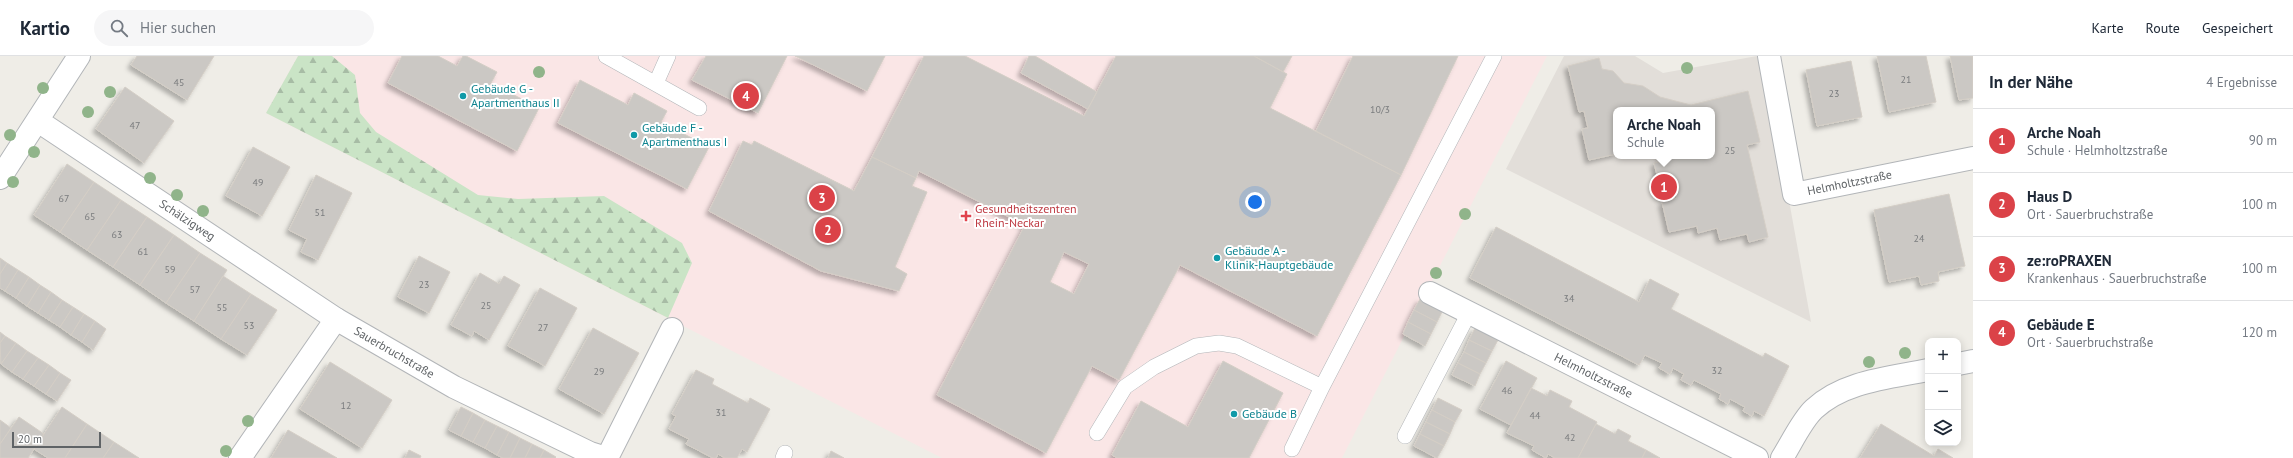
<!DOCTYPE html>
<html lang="de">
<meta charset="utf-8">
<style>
:root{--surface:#fff;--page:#f6f6f7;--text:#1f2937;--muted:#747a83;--line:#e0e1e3;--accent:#db4248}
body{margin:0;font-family:"PT Sans",sans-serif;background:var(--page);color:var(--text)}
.controls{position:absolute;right:12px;bottom:12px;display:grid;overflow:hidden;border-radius:8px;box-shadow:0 2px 10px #0003}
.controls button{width:36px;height:36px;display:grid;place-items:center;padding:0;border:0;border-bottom:1px solid var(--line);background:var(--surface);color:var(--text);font:20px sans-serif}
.scale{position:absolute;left:12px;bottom:10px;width:89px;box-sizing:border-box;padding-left:4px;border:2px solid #5f6366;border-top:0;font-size:11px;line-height:14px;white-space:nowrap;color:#5f6366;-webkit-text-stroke:3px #fff;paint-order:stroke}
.you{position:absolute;left:1255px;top:146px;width:14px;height:14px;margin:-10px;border:3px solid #fff;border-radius:50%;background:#1a73e8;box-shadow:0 0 0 6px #1a73e833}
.badge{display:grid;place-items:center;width:26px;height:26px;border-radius:50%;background:var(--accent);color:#fff;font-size:13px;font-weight:700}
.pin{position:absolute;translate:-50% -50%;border:2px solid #fff;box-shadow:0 1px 4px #0006}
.popup{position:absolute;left:1613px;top:51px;width:102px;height:52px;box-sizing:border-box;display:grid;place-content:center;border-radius:8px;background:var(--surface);filter:drop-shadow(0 1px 3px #0005);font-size:13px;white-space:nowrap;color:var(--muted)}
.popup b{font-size:15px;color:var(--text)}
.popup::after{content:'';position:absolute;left:50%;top:100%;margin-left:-8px;border:8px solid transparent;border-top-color:var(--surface)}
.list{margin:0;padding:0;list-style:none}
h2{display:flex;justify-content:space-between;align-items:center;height:52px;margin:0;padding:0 16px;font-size:17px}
h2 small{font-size:13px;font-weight:400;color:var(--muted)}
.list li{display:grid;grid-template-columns:26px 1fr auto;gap:12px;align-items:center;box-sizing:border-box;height:64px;padding:0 16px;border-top:1px solid var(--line)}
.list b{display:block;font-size:15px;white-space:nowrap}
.list p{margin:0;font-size:13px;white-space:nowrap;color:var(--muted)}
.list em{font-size:13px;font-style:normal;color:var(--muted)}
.icon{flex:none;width:22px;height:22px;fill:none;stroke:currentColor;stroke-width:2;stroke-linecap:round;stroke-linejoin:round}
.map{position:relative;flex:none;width:1973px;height:402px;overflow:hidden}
header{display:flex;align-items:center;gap:24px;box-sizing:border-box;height:56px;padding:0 20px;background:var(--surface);border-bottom:1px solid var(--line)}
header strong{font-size:19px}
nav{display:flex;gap:22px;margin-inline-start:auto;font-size:14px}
.search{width:280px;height:36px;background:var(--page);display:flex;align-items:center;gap:10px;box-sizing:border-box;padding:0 14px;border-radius:22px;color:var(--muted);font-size:15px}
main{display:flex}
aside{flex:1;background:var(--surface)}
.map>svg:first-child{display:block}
.education{fill:#e2ded9;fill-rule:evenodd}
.medical{fill:#fae6e6}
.forest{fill:url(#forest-firs)}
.building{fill:#cbc8c4;stroke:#d4cec6;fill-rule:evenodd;filter:url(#shadow)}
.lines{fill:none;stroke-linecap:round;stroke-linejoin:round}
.lane-casing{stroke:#b2b5b8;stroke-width:16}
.street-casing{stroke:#b2b5b8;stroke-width:24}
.lane{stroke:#fff;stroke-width:15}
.street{stroke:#fff;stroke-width:22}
.tree{fill:#90b48a}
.culture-dot{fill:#0f9aa8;stroke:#fff;stroke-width:1.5}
.health-dot{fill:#e0444e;stroke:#fff;stroke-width:1.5}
.labels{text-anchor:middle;stroke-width:4;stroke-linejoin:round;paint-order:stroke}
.number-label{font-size:10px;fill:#7a7c7e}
.culture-label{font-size:12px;fill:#0d838f;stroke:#fff;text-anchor:start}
.street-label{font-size:12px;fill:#5f6366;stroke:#fff}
.health-label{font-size:12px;fill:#be3a42;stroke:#fff;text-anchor:start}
</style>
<header>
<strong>Kartio</strong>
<div class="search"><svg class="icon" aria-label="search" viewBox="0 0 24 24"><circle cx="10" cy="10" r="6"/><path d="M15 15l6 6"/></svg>Hier suchen</div>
<nav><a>Karte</a><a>Route</a><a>Gespeichert</a></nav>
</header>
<main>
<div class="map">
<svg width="1973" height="402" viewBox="0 0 1973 402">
<defs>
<pattern id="forest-firs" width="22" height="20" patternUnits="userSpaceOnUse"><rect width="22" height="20" fill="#cae4c6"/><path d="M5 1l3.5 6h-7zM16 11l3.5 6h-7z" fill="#a7bca5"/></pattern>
<filter id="shadow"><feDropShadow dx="-3.5" dy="3.5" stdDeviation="2" flood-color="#0004"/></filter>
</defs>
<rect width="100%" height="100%" fill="#efede7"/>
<path class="education" d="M1564,0h71l28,17 94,-17 33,150 21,116 -305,-153zM1616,54h96v46h-96z"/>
<path class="medical" d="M298,0h1249l-205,402h-400l-676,-345z"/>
<path class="forest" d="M298,0h34l23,19 5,38 16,19 102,63 40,4 86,-3 78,47 10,20 -24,55 -402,-205z"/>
<path class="building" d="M137,0h77l-27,44 -56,-35z
M402,0h36l19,10 6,-10h3l31,16 -6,11 48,25 -22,43 -129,-68z
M706,0h81l-29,57 -66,-33z
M795,0h90l-18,35z
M924,0h41l119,60 32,-60h138l33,18 -17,34 131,67 -84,161 -137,-71 -61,115 -27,-14 -46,87 -109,-58 88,-170 -106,-54 -3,7 -44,-21zM1064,196l25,12 -15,30 -24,-12z
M1029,0h6l62,36 -9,17 -67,-36z
M1254,0h38l-9,16z
M1353,0h105l-57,119 -85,-44z
M1877,0h49l10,46 -47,10z
M1950,0h23v42l-14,2z
M1599,2l3,11 11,2 11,12 19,3 17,11 31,8 57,-14 12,51 -13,3 21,92 -19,5 -2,-8 -27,6 -3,-12 -19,5 -1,-7 -28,6 -7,-30 15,-4 -2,-11 -14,4 -7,-28 8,-2 -1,-5h51v-46h-96v44l-27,6 -7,-31 6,-1 -4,-17 -5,1 -11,-46z
M1851,5l11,56 -45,9 -11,-56z
M580,24l48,25 6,-12 33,18 -6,11 48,25 -22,42 -129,-66z
M125,31l49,34 -30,42 -48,-34z
M743,85l9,4 2,-4 100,50 18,-34 44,21 -4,8 15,6 -32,75 12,7 -8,17 -78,-20 -112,-60z
M253,91l37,20 -28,49 -36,-20z
M67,108l27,18 -34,50 -26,-17z
M316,119l36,18 -34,67 -17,-8 6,-13 -18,-9z
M94,126l27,18 -34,50 -27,-18z
M1949,138l16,72 -27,6 1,9 -18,4 -2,-9 -30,6 -15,-72z
M121,144l26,17 -34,50 -26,-17z
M147,161l27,18 -34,50 -27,-18z
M1496,171l143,75 11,-23 29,15 -8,15 92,48 2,-4 24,13 -25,50 -10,-5 -2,5 -9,-5 2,-4 -15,-8 -2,5 -9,-5 2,-5 -27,-14 -3,5 -10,-5 3,-6 -11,-6 -3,6 -11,-6 3,-5 -17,-8 -6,10 -169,-87z
M174,179l26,18 -34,50 -26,-18z
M200,197l27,17 -33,51 -28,-18z
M419,200l31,16 -21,41 -31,-16z
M0,202l7,5 -7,11z
M7,207l11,7 -13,21 -5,-3v-14z
M18,214l11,7 -13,21 -11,-7z
M480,217l19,11 5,-8 16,9 -31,55 -15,-9 -2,5 -21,-11z
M223,220l28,18 -30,45 -27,-18z
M29,221l11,8 -13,21 -11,-8z
M40,229l11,7 -13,21 -11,-7z
M540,232l37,20 -32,58 -37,-20z
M51,236l11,8 -13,20 -11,-7z
M251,238l26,16 -30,45 -26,-16z
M1420,243l23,11 -6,12 -23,-12z
M62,244l11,7 -13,20 -11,-7z
M73,251l11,7 -13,21 -11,-8z
M1414,254l23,12 -6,12 -23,-12z
M84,258l11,7 -13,21 -11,-7z
M95,265l11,8 -13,21 -11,-8z
M1408,266l23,12 -6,12 -22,-12z
M593,272l46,25 -35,61 -45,-25z
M1475,272l23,12 -6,11 -23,-11z
M0,276l5,4 -5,7z
M5,280l11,7 -15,21 -1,-21z
M1469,284l23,11 -6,12 -22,-11z
M16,287l11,8 -15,21 -11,-8z
M27,295l11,7 -15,21 -11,-7z
M1464,296l22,11 -6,11 -22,-11z
M38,302l11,7 -15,21 -11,-7z
M1223,305l60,32 -34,65h-132l-5,-3 29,-54 47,26z
M1506,305l31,17 -26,47 -31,-16z
M330,306l62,38 -30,48 -62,-39z
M1458,307l22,11 -5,12 -23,-11z
M49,309l11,8 -14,21 -12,-8z
M696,314l18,9 -2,5 36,19 2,-5 20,11 -23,43 -5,-3 -5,9h-12l-7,-4 -2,4h-3l-27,-14 3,-5 -20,-10 7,-13 -4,-2z
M60,317l11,7 -14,21 -11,-7z
M1531,332l16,8 3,-6 22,11 -3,6 28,15 -19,36h-23l-7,-4 -2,4 -14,-8 2,-4 -27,-13z
M1438,342l24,12 -7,12 -23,-12z
M62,351l25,17 -22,34h-17l-14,-9z
M461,351l12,6 -12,23 -12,-6z
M1432,354l23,12 -5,12 -24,-12z
M473,357l12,7 -12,22 -12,-6z
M19,361l25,17 -16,24h-28v-14z
M0,364l11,8 -11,16z
M485,364l12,6 -12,22 -12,-6z
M1426,366l24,12 -6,12 -24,-12z
M87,368l27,18 -11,16h-38z
M1596,368l19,10 3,-5 13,7 -3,5 18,9 -4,8h-64z
M1881,368l53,32 4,-7 15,9h-93z
M497,370l12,6 -12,23 -12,-7z
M288,374l49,28h-66z
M509,376l11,6 -10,20h-7l-6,-3z
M1420,378l24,12 -7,12 -23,-12z
M520,382l12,6 -7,14h-15z
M114,386l25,16h-36z
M532,388l12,6 -4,8h-15z
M409,394l12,6 -1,2h-15z
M544,394l12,7 -1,1h-15z
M1646,394l14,8h-18z
M831,395l13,7h-16z"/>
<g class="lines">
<defs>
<path id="lane" d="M606,0l93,52
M656,27l12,-27
M1097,377l28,-46 29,-20 42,-21 23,-3 18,3 85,41 172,-331
M1405,380l65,-125
M1292,393l30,-62
M783,402l2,-5"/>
<g id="street">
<path id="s1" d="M1769,0l25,138 179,-36"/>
<path id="s2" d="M38,65l298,198"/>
<path d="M0,122l79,-122"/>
<path id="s3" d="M1430,237l327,165"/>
<path d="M1958,308l15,-3"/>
<path id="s4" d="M240,402l96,-139 118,68 136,66 16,5"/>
<path d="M607,402l65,-129"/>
<path d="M1782,402c9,-14 20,-38 32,-49 30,-28 75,-31 114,-39"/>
</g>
</defs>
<use href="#lane" class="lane-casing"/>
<use href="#street" class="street-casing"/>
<use href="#lane" class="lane"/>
<use href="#street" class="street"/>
</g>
<g class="tree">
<circle cx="1687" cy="12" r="6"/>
<circle cx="539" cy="16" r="6"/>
<circle cx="43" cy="32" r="6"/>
<circle cx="110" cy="36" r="6"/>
<circle cx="88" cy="56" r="6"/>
<circle cx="10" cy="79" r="6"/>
<circle cx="34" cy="96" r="6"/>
<circle cx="150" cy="122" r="6"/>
<circle cx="13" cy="126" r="6"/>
<circle cx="177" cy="139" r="6"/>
<circle cx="203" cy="155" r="6"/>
<circle cx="1465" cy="158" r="6"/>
<circle cx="1436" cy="217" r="6"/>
<circle cx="1905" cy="297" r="6"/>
<circle cx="1869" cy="306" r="6"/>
<circle cx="248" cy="365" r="6"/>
<circle cx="226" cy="395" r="6"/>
</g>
<g class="culture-dot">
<circle cx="463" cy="40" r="4"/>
<circle cx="634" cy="79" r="4"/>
<circle cx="1217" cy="202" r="4"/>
<circle cx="1234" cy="358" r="4"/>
</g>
<path class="health-dot" d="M964 154h4v4h4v4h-4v4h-4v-4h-4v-4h4z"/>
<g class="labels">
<g class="number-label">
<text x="1906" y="27">21</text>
<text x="179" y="30">45</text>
<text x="1834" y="41">23</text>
<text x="1380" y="57">10/3</text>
<text x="135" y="73">47</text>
<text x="1730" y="98">25</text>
<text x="258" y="130">49</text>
<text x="64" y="146">67</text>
<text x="320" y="160">51</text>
<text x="90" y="164">65</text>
<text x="117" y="182">63</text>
<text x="1919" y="186">24</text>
<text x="143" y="199">61</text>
<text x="170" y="217">59</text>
<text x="424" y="232">23</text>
<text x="195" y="237">57</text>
<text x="1569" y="246">34</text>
<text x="486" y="253">25</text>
<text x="222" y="255">55</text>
<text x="249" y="273">53</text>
<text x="543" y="275">27</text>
<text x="1717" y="318">32</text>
<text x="599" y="319">29</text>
<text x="1507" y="338">46</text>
<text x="346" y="353">12</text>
<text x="721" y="360">31</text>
<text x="1535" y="363">44</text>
<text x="1570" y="385">42</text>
</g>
<g class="culture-label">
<text x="471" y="37">Gebäude G -<tspan x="471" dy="14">Apartmenthaus II</tspan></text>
<text x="642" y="76">Gebäude F -<tspan x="642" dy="14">Apartmenthaus I</tspan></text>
<text x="1225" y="199">Gebäude A -<tspan x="1225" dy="14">Klinik-Hauptgebäude</tspan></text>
<text x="1242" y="362">Gebäude B</text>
</g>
<g class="street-label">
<text dy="4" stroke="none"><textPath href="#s1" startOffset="197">Helmholtzstraße</textPath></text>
<text dy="4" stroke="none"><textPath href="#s2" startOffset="179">Schälzigweg</textPath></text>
<text dy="4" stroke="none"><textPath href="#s4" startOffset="236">Sauerbruchstraße</textPath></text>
<text dy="4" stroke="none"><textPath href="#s3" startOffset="183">Helmholtzstraße</textPath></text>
</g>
<g class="health-label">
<text x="975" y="157">Gesundheitszentren<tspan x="975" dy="14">Rhein-Neckar</tspan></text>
</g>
</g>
</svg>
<div class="controls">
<button>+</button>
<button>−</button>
<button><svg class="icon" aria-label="layers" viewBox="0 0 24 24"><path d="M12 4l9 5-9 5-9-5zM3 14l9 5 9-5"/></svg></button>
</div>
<div class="scale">20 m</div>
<div class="you"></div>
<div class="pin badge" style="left:1664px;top:131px">1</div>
<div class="popup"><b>Arche Noah</b>Schule</div>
<div class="pin badge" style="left:828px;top:174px">2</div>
<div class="pin badge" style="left:822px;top:142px">3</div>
<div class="pin badge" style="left:746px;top:40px">4</div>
</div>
<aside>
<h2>In der Nähe<small>4 Ergebnisse</small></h2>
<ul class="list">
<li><span class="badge">1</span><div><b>Arche Noah</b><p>Schule · Helmholtzstraße</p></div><em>90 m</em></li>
<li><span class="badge">2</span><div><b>Haus D</b><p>Ort · Sauerbruchstraße</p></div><em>100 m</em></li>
<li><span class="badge">3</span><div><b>ze:roPRAXEN</b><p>Krankenhaus · Sauerbruchstraße</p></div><em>100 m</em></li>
<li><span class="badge">4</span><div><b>Gebäude E</b><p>Ort · Sauerbruchstraße</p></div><em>120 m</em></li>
</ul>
</aside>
</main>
